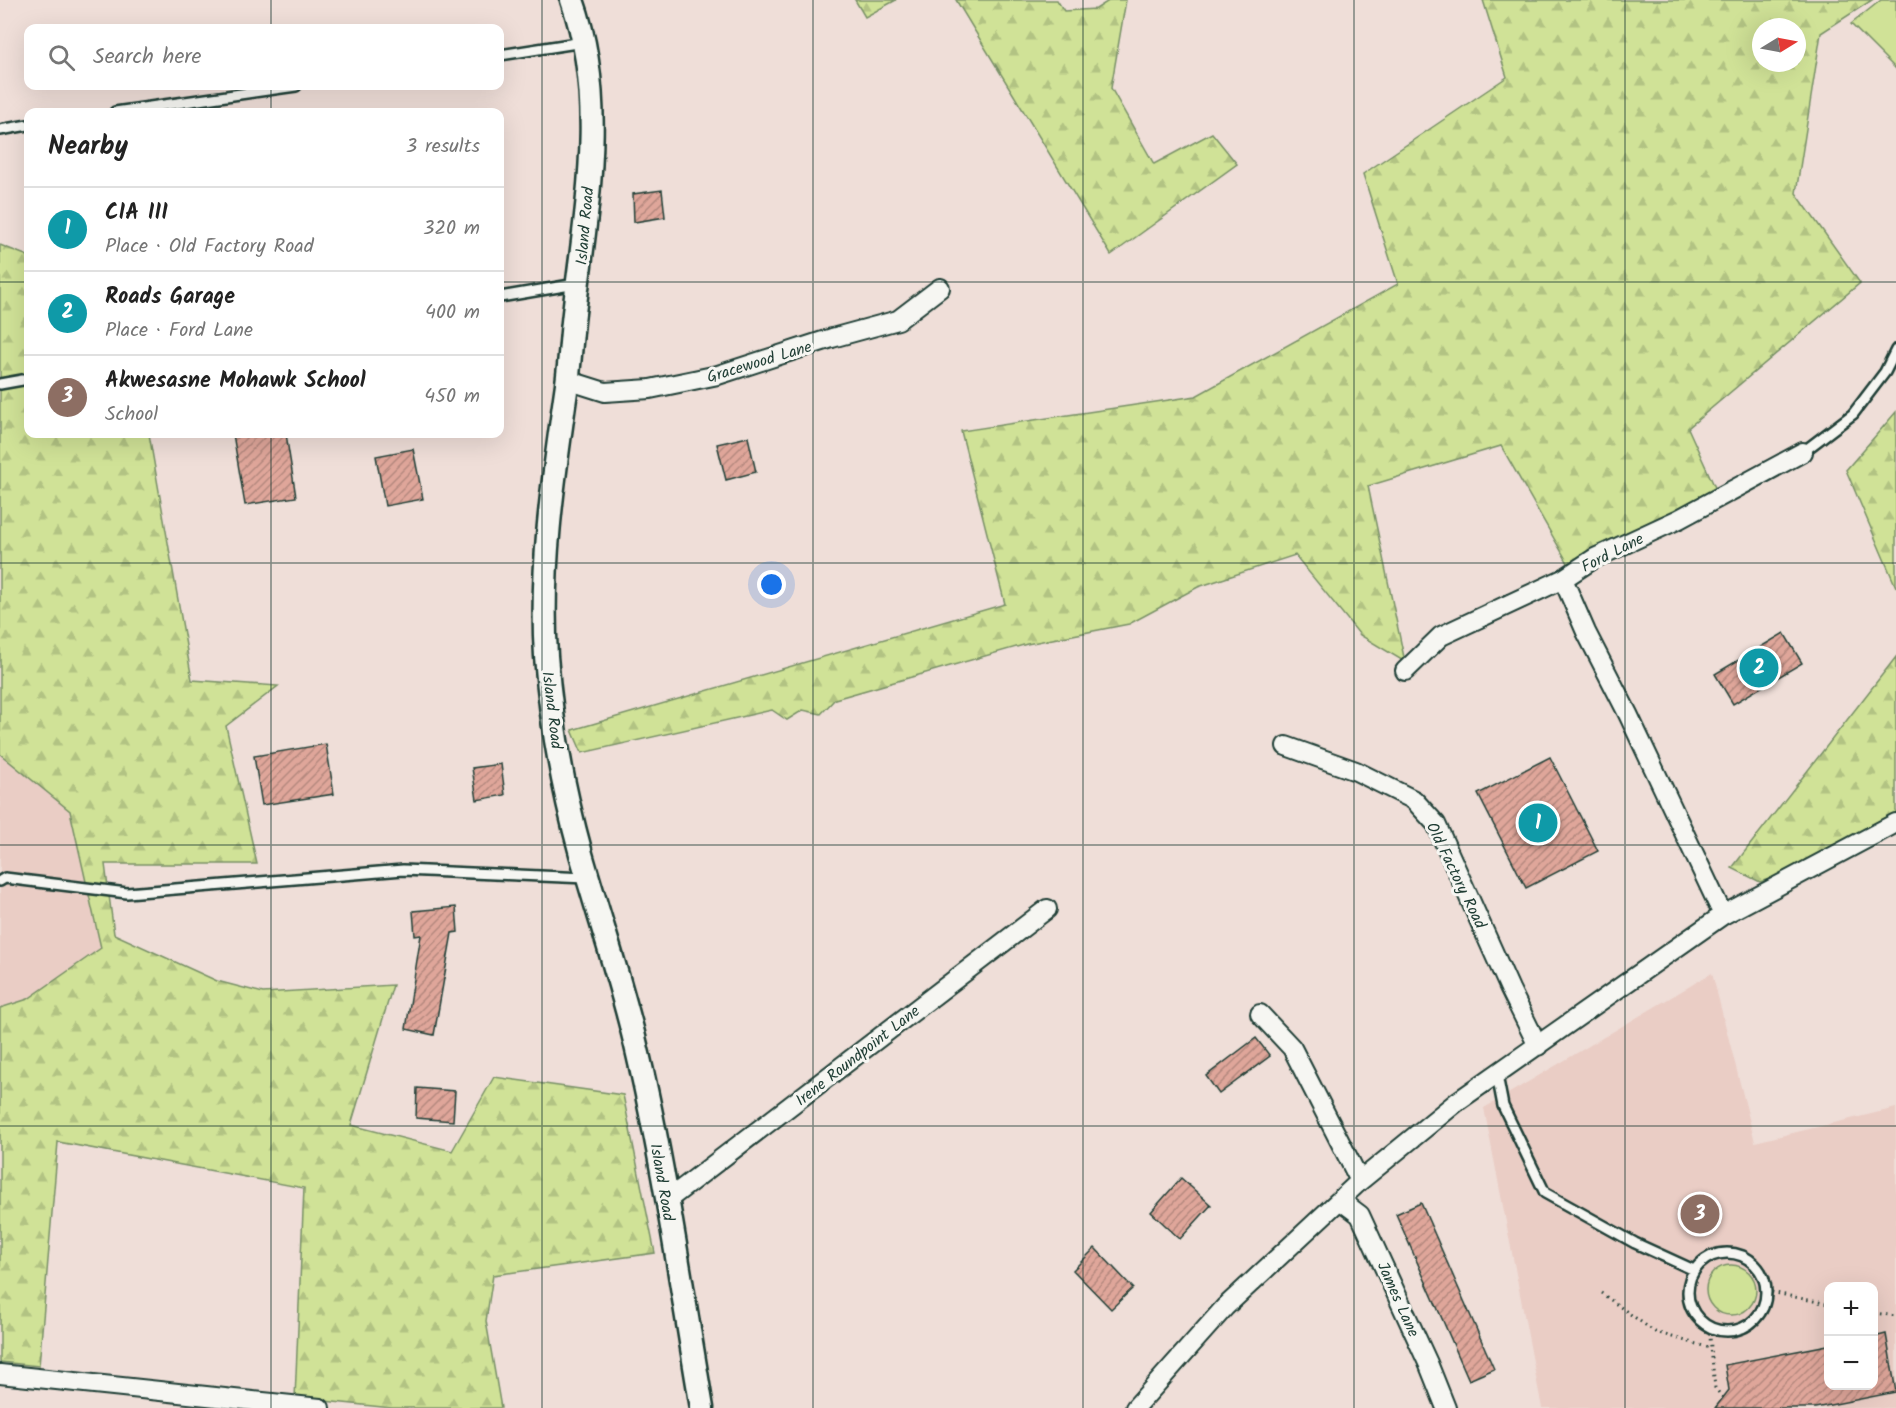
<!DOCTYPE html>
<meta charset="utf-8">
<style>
:root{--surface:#fff;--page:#f6f6f6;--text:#222;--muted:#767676;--line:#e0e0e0;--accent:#2563eb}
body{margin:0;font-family:Kalam,sans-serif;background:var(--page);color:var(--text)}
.controls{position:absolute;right:18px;bottom:18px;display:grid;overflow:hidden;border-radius:12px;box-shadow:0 6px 24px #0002}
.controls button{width:54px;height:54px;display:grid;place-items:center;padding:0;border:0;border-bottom:2px solid var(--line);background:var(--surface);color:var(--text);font:30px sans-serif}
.compass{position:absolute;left:1752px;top:18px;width:54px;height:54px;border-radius:50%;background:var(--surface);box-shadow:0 6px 24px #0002;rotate:80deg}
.you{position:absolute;left:772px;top:585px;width:21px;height:21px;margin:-15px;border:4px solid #fff;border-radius:50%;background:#1a73e8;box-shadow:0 0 0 9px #1a73e833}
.badge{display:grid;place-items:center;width:39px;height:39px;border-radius:50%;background:var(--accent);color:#fff;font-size:20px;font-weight:700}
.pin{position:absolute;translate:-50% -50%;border:3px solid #fff;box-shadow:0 2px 6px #0006}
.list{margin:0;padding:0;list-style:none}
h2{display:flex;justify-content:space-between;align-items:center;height:78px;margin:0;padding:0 24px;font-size:26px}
h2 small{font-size:20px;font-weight:400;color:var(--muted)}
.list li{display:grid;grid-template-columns:39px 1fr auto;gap:18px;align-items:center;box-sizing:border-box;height:84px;padding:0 24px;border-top:2px solid var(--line)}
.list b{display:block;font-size:22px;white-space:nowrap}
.list p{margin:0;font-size:20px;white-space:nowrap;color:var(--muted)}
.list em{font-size:20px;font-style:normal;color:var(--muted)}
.icon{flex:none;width:33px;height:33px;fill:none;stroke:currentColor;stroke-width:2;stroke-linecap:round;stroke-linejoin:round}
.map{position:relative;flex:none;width:1896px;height:1408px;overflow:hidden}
.search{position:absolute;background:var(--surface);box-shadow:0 6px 24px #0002;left:24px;top:24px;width:480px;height:66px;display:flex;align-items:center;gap:15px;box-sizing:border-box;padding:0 21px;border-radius:12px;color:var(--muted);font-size:22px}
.panel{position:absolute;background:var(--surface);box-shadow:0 6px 24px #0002;left:24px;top:108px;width:480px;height:330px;border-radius:12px}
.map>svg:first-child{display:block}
.built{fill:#eacdc5;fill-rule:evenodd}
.grass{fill:#d0e297;stroke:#789066;stroke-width:1.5}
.forest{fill:url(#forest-firs);stroke:#789066;stroke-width:1.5;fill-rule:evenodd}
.building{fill:url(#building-hatch);stroke:#1f3d34;stroke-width:1.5}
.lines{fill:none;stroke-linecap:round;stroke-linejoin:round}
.service-casing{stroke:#1f3d34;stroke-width:14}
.minor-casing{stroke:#1f3d34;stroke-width:22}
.tertiary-casing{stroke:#1f3d34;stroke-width:27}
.path{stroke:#1f3d34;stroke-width:3;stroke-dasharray:1.5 4.5;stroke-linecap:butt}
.service{stroke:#f6f6f2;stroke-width:9}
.minor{stroke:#f6f6f2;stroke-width:18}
.tertiary{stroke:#f6f6f2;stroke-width:22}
.grid{fill:none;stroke:#1f3d34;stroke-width:1.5;stroke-opacity:0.55}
.labels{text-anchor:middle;stroke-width:6;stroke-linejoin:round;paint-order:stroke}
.street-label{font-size:16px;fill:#1f3d34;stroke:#f6f6f2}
</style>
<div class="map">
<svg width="1896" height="1408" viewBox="0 0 1896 1408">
<defs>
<pattern id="forest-firs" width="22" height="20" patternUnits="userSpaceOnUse" patternTransform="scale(1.5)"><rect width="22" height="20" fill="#d0e297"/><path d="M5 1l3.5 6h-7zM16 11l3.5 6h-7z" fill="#b2c383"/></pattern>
<pattern id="building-hatch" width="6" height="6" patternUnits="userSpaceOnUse" patternTransform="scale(1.5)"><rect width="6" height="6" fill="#dfa69a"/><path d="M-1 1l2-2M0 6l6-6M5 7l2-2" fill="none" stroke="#b4887e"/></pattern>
</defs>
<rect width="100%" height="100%" fill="#efded8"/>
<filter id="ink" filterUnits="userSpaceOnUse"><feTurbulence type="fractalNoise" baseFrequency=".0167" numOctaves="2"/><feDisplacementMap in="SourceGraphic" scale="12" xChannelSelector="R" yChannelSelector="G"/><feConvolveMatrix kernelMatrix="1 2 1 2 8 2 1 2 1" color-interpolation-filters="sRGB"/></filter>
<g filter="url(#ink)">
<path class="built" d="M0,754l70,57 31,138 -73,50 -28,9z
M1712,973l43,169 141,-34v300h-354l-58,-300zM1828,1286h46v100h-46z"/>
<path class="grass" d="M1881,0h15v69l-45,-45z
M1706 1290a25 25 0 1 1 50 0a25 25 0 1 1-50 0Z"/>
<path class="forest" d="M855,0h41l-31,17z
M956,0h101l7,11 32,-2 14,-9h16l-15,88 43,76 58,-31 25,31 -126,91z
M1483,0h389l-51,33 -25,160 64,90 -172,145 29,64 -149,71 -67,-117 -133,40 37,176 -45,-27 -65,-80 -97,32 -69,37 -102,20 -192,55 -14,15 -18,-4 -16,10 -15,-10 -190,43 -10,-23 433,-126 -44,-173 235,-35 202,-112 -35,-110 144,-97zM1761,27h36v36h-36z
M0,245l28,11v178h121l43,246 86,6 -52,40 31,138h-152l9,70 103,47 46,12 130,-8 -42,140 101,26 42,-74 129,18 32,158 -162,22 -7,46 15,87h-109l-97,-10 9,-210 -246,-46 -19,224 -39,-4v-354l28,-9 73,-51 -31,-137 -70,-57z
M1896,412v175l-50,-117z
M1896,657v167l-78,39 -58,19 -28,-14z"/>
<path class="building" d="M662,190l3,27 -31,5 -1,-28z
M233,434h53l10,63 -51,8z
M748,437l8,35 -30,8 -9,-36z
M413,449l10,50 -38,7 -9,-50z
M1784,633l18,30 -69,41 -18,-30z
M326,744l8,50 -72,11 -8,-49z
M1550,757l48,94 -72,37 -48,-94z
M501,764l4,31 -28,5 -5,-32z
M456,907l2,25 -6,1 -18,102 -28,-6 15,-94 -6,1 -2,-25z
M1256,1038l14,18 -51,38 -13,-18z
M417,1088l38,3 -2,30 -37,-3z
M1181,1178l30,27 -31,34 -29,-27z
M1421,1203l73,166 -25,11 -73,-166z
M1095,1248l38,40 -22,21 -38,-39z
M1886,1334l10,58 -81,16h-100l14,-18 -4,-25 103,-20v41h46v-49z"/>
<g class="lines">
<defs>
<path id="service" d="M500,55l83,-13
M115,112l181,-26
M0,130l28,-5
M500,297l76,-13
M0,384l28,-5
M1803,452l50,-38 32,-42 11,-22
M0,881l5,-3 122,15 276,-23 183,8
M1497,1075l6,31 42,87 90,50 59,27
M1688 1292a39 39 0 1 1 78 0a39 39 0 1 1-78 0Z"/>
<path id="minor" d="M567,380l38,12 45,-3 68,-14 114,-37 66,-18 42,-32
M1563,579l23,53 42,82 95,201
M1405,671l36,-35 122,-57 32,-21 84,-39 124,-67
M1286,746l70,25 58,29 22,24 74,165 28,57
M1260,1014l32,34 68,133
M1340,1200l20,15 68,148 18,45
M666,1201l381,-292
M0,1374l320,34
M1135,1408l90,-101 135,-126 98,-80 265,-186 173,-92"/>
<path id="tertiary" d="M572,0c36,100 14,210 2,313 -3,24 -4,48 -7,71 -13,91 -27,180 -21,272 5,67 17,133 35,198 19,67 42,133 57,200 27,116 44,237 64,354"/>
</defs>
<use href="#service" class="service-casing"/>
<use href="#minor" class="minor-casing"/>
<use href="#tertiary" class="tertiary-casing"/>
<path class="path" d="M1766,1291l62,13
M1601,1293l54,39 55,16
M1874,1313l22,3
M1709,1327l6,61 8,10"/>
<use href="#service" class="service"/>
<use href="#minor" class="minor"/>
<use href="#tertiary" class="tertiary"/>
</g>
</g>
<path class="grid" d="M271,0v28M542,0v1408M813,0v1408M1083,0v1408M1354,0v1408M1625,0v1408M271,86v26M0,282h28M500,282h1396M271,434v974M0,563h1896M0,845h1896M0,1126h1896"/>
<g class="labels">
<g class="street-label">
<text transform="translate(584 226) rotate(-85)" y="6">Island Road</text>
<text transform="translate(759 361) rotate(-17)" y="6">Gracewood Lane</text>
<text transform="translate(1612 552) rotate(-27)" y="6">Ford Lane</text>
<text transform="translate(553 710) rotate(83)" y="6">Island Road</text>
<text transform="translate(1457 875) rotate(64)" y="6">Old Factory Road</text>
<text transform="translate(857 1055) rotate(-38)" y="6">Irene Roundpoint Lane</text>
<text transform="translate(663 1182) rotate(80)" y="6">Island Road</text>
<text transform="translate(1399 1299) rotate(66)" y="6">James Lane</text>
</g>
</g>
</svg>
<div class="controls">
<button>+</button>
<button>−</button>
</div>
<svg class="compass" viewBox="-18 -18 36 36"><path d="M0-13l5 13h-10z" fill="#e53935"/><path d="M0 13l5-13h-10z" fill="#767676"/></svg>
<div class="you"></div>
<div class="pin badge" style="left:1538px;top:823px;background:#0f9aa8">1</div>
<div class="pin badge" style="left:1759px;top:668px;background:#0f9aa8">2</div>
<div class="pin badge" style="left:1700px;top:1214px;background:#8d6e63">3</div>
<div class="search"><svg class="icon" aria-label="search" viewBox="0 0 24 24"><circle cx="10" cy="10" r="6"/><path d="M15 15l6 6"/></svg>Search here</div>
<section class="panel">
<h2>Nearby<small>3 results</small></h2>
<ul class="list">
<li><span class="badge" style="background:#0f9aa8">1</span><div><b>CIA III</b><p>Place · Old Factory Road</p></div><em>320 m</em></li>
<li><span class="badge" style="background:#0f9aa8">2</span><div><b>Roads Garage</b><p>Place · Ford Lane</p></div><em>400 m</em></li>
<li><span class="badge" style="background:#8d6e63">3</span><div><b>Akwesasne Mohawk School</b><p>School</p></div><em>450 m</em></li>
</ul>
</section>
</div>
